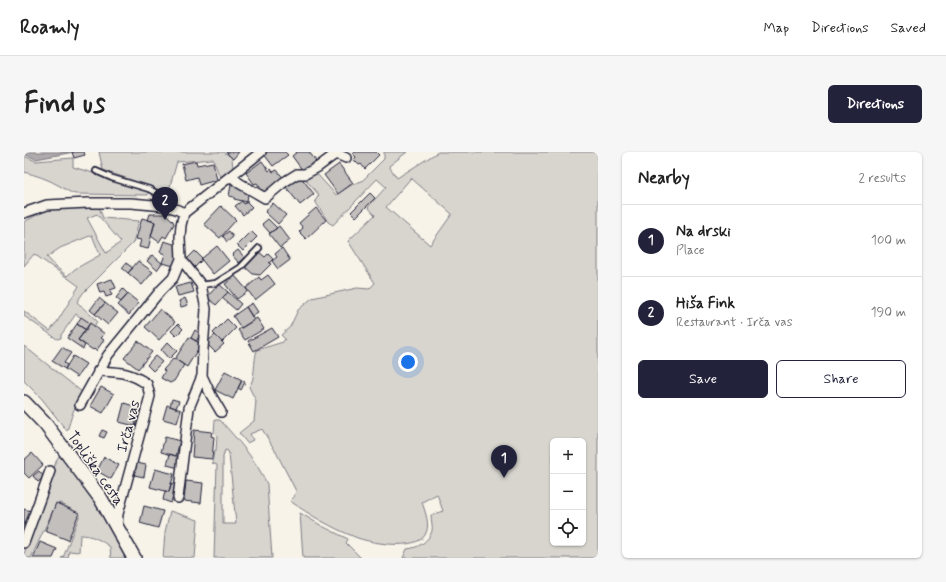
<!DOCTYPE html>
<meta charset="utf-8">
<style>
:root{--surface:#fff;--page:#f6f6f6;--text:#222;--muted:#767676;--line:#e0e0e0;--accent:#22223b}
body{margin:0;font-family:Mynerve,sans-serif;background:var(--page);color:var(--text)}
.controls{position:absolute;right:12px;bottom:12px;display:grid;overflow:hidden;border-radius:6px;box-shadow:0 1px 3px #0004}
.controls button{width:36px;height:36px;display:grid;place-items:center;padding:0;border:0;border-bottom:1px solid var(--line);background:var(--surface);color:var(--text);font:20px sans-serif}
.you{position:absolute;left:384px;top:210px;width:14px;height:14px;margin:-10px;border:3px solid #fff;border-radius:50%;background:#1a73e8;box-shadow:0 0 0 6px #1a73e833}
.badge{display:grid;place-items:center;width:26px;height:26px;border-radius:50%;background:var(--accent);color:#fff;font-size:13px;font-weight:700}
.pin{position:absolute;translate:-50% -33px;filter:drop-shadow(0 1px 2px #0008)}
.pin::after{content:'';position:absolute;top:21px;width:14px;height:12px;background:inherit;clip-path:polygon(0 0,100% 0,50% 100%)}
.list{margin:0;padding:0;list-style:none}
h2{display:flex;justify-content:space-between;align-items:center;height:52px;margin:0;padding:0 16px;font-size:17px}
h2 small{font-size:13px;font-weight:400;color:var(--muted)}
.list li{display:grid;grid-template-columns:26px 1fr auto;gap:12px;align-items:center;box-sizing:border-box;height:72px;padding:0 16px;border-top:1px solid var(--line)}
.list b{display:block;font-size:15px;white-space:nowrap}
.list p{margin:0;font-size:13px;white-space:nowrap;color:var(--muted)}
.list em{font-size:13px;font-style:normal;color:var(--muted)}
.actions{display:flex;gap:8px;padding:12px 16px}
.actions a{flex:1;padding:9px 0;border:1px solid var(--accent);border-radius:6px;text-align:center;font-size:14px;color:var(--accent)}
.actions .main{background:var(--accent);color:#fff}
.icon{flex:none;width:22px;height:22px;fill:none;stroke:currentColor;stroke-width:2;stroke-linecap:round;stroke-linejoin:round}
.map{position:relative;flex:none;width:574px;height:406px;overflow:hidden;border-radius:6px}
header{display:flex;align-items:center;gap:24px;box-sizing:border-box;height:56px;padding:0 20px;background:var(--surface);border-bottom:1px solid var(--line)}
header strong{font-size:19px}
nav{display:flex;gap:22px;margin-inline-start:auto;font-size:14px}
.intro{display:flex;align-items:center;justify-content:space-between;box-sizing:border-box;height:96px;padding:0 24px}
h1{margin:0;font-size:28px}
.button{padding:10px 18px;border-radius:6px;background:var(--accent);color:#fff;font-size:14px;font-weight:700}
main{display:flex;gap:24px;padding:0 24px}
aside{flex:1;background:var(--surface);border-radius:6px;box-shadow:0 1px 3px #0004}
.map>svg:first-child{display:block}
.green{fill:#d8d5cf;stroke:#7d7c85;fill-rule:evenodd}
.water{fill:#aeabad;stroke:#76747f}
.building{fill:#c2bfbd;stroke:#22223b}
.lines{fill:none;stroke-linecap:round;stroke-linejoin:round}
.service-casing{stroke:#22223b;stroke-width:8}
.minor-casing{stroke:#22223b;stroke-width:12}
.secondary-casing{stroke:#22223b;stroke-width:16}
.service{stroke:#f7f3e8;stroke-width:4.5}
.minor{stroke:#f7f3e8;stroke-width:9}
.secondary{stroke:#f7f3e8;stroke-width:13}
.labels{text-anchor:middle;stroke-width:3;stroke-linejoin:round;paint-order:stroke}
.street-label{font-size:15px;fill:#22223b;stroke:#f7f3e8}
</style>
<header>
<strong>Roamly</strong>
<nav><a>Map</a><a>Directions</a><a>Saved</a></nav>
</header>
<div class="intro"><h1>Find us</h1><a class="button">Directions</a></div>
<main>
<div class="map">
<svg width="574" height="406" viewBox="0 0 574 406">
<rect width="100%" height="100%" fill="#f7f3e8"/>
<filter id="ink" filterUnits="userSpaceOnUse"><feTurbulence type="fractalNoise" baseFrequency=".025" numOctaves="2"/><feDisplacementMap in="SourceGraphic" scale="8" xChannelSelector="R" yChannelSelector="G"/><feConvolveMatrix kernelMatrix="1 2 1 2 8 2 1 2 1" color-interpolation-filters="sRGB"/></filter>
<g filter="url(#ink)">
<path class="green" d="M75,0h125l8,6 1,11 -12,11 -8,-21 -36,3 -9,31 -65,-23z
M360,0h23l-18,14 8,12 41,-26h160v406h-195l4,-9c11,-1 21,-7 25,-18 1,-4 -1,-11 -1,-16l12,-4 -6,-17 -15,8c3,10 9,23 3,33 -9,16 -56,8 -70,2 -23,-9 -45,-22 -65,-36l4,-4 2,-6 -20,-39 -14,-23 -12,5 3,6 -6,3 -8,-10 15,-12 2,-20 -7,-14c7,-9 4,-25 8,-37l26,-8 2,-3 -4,-4 9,-8 8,-17 14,-12 45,-10 12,1 6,-6 -27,-42 27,-26 -7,-8 18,-20 -9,-8 -44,46 -5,-3 -13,-21 4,-6 -14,-16 11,-6 20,22 17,-11 9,-3 22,-22zM387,26l41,36 -22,31 -44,-38zM529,289h30v102h-30z
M0,4l12,5 37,-3v9c26,7 50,17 75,25v3l-73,-1c-7,-2 -11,-6 -17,-9 -10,-6 -23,-10 -34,-13z
M59,54l16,1 4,11 36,3 -6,22 -50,50 -6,9 20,19 -3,6 -18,-13 -15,21v3l-4,1 -33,-23v-5l26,20 7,-9 22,-36 -45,-32 -10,12v-44l22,-12zM73,62l24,28 -15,11 -19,-35zM68,83l8,20 -25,14 -8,7 -11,-9 -9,-10 13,-9z
M0,194l58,46 -9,20 -6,19 -25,-32 -18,-18z
M191,268h5c18,20 36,40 47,64l5,74h-58l3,-93 -5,-2 2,-12h2l1,-15 -3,-3zM201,298l3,1 1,3 7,70h-13v-67z
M35,304c27,27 49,69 67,102h-15l-1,-11c-9,-7 -18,-12 -30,-12l-1,17 -10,-1 -1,7h-7h2l17,-44 -20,-11 -4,1 -25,54h-7v-4l33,-95z
M146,359l28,9 -3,38h-32l2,-26z
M276,361l22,13 26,13 -2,4 15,15h-58z"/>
<path class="water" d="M0,0h50l-38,7 -12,-5z"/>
<path class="building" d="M48,0h12l1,3 -11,3z
M202,0h13l-6,7z
M241,0h20l3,3 -15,11 -10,-13z
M273,0h12l7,9 -13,10 -11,-15z
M331,0h21l3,3 -14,14 -4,-5 -2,1 -5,-5 2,-3 -3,-3z
M172,9l1,4 16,-3 4,18 -18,5 -2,-8 -11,3 -4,-16z
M238,9l7,10 2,-2 2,3 4,-2 7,9 -20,14 -7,-10 -3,1 -8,-11z
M315,12l14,19 -15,11 -14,-19z
M276,24l14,18 -14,11 -14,-18z
M207,33l13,2 4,6 -1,9 -13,-3v-2l-5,-1z
M346,41l5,5 -19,19 -5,-5z
M218,49l2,3 3,-2 5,5 -9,8 -8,-9z
M249,51l13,12 -8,9 -13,-12z
M197,54l15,14 -16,18 -16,-14z
M292,56l10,12 -20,19 -7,-7 4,-4 -4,-5z
M126,62h16l7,7 1,3 -8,14 -3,-2 -4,6 -8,-6 4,-14 -7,-2z
M118,66l13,4 -7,27 -9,-2 2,-7 -5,-1z
M244,67l9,9 -7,5 -8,-9z
M255,74l11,14 -10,8 -11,-14z
M205,79l4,6 -6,5 -4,-6z
M227,79l6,6 -14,14 -6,-6z
M140,89l16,5 -6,20 -12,-3 3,-9 -5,-2z
M193,94l12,15 -16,13 -12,-15z
M258,96l8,12 -12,9 -6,-8 5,-4 -2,-3z
M214,98l7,8 -6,5 -7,-8z
M171,99l7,7 -1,1 1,1 -7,7 -8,-8z
M234,99l7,6 3,-3 5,5 -4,4 2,1 -11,11 -7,-1 -9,-8z
M128,103l10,8 -5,7 -10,-9z
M114,109l15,11 -11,13 -14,-12z
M102,111l7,5 -5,5 -6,-5z
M244,123l7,9 -20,16 -9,-12 13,-11 2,3z
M211,124l13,15 -11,8 -12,-15z
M88,127l4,9 -6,2 2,5 -6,2 -2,-5 -4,1 -3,-9z
M167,131l3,9 -16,4 -3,-9z
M195,132l9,8 -12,13 -9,-8z
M99,137l5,5 -7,8 -5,-4z
M204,140l13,12 -5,6 -14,-12z
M104,142l11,9 -10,12 -11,-10z
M75,146l6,5 -10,11 -5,-4z
M161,146l3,7 -7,2 -2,-6z
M81,151l13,10 -10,12 -13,-11z
M228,151l6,9 -6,4 -6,-9z
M222,155l8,13 -13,8 -8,-12z
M136,157l15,13 -16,18 -14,-13z
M57,165l9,6 -4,7 -9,-6z
M233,166l7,11 -19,11 -7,-10z
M203,167l9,9 -14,14 -9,-9z
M66,171l15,11 -4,4 3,2 -8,11 -2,-2 -1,1 -15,-10z
M53,172l9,6 -8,10 7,5 -2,4 -16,-11z
M154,172l5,5 -7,7 -5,-5z
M248,176l6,9 -24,14 -6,-10z
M171,178l6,4 -5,7 -5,-3z
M191,183l9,9 -9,8 -9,-9z
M165,185l12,7 -14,23 -12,-8z
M114,189l14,11 -14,17 -14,-11z
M144,190l9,9 -8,8 -8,-9z
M38,195l9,6 -7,10 3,2 -2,4 -13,-8z
M49,204l13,8 -9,13 -12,-8z
M131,204l7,6 -9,9 -6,-6z
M150,206l10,7 -10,16 -4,2 -9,-5 4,-7 -2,-1z
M201,219l17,9 -9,19 -18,-9z
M218,228l3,2 -4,8 -3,-2z
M77,235l13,7 -11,19 -13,-7z
M148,247l7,2 -3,7 -6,-2z
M100,251l16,5 -5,18 -16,-4z
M143,253l14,5 -4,13 -14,-4z
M78,278l5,2 -3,6 -5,-2z
M170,278l18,2 -1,4 3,1 -2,22 -20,-2z
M141,285l15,4 -4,15 -15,-4z
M8,301l11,12 -14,13 -5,-5v-13z
M146,302l12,4 -3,10 -12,-3z
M80,305l15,8 -8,14 -14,-8z
M113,311l9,2 -2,12 -10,-2z
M131,317l19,5 -5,18 -19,-5z
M15,319l5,6 -6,5 -5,-6z
M162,329l17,2 -2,20 -17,-2z
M147,331l5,1 -5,19 -8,-3 2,-9 4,1z
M32,351l23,10 -11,27 -23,-9z
M120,354l19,5 -5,17 -18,-5z
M0,357l7,2 -6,18h-1z
M16,390l17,7 -4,9h-20z"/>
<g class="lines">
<defs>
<path id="service" d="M72,19l16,7 37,11 9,5 4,4 2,8
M177,133l15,-2 24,-15 19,-20"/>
<path id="minor" d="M207,24l8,7 26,15 19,-16 13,-8h8l13,-7 16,-12h5l7,3
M0,61l23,-8 41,-2h43l33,3 12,3 8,4
M157,107l20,26 5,24 -3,40 -1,27 9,19 10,17
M74,219c21,1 32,1 49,13l3,12 -32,118 -1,12
M56,253l28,-50 53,-65 12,-12 8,-19 -1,-22 1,-12 3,-12 77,-61
M154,346l11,-90 13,-32
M0,391l26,-72"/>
<path id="secondary" d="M0,250l22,23 55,74 33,59"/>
</defs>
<use href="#service" class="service-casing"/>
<use href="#minor" class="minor-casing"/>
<use href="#secondary" class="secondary-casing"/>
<use href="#service" class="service"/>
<use href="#minor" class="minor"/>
<use href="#secondary" class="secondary"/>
</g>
</g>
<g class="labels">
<g class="street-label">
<text transform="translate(104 274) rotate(-75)" y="5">Irča vas</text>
<text transform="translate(72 316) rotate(55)" y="5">Topliška cesta</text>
</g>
</g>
</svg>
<div class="controls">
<button>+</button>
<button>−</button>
<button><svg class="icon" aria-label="locate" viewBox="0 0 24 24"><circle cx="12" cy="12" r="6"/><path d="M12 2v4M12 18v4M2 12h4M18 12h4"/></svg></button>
</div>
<div class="you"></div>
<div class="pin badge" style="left:480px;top:326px">1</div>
<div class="pin badge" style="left:141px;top:68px">2</div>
</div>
<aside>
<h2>Nearby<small>2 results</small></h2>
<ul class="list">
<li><span class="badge">1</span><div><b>Na drski</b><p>Place</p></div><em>100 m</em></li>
<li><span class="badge">2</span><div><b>Hiša Fink</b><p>Restaurant · Irča vas</p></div><em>190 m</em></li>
</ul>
<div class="actions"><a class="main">Save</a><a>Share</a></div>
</aside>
</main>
